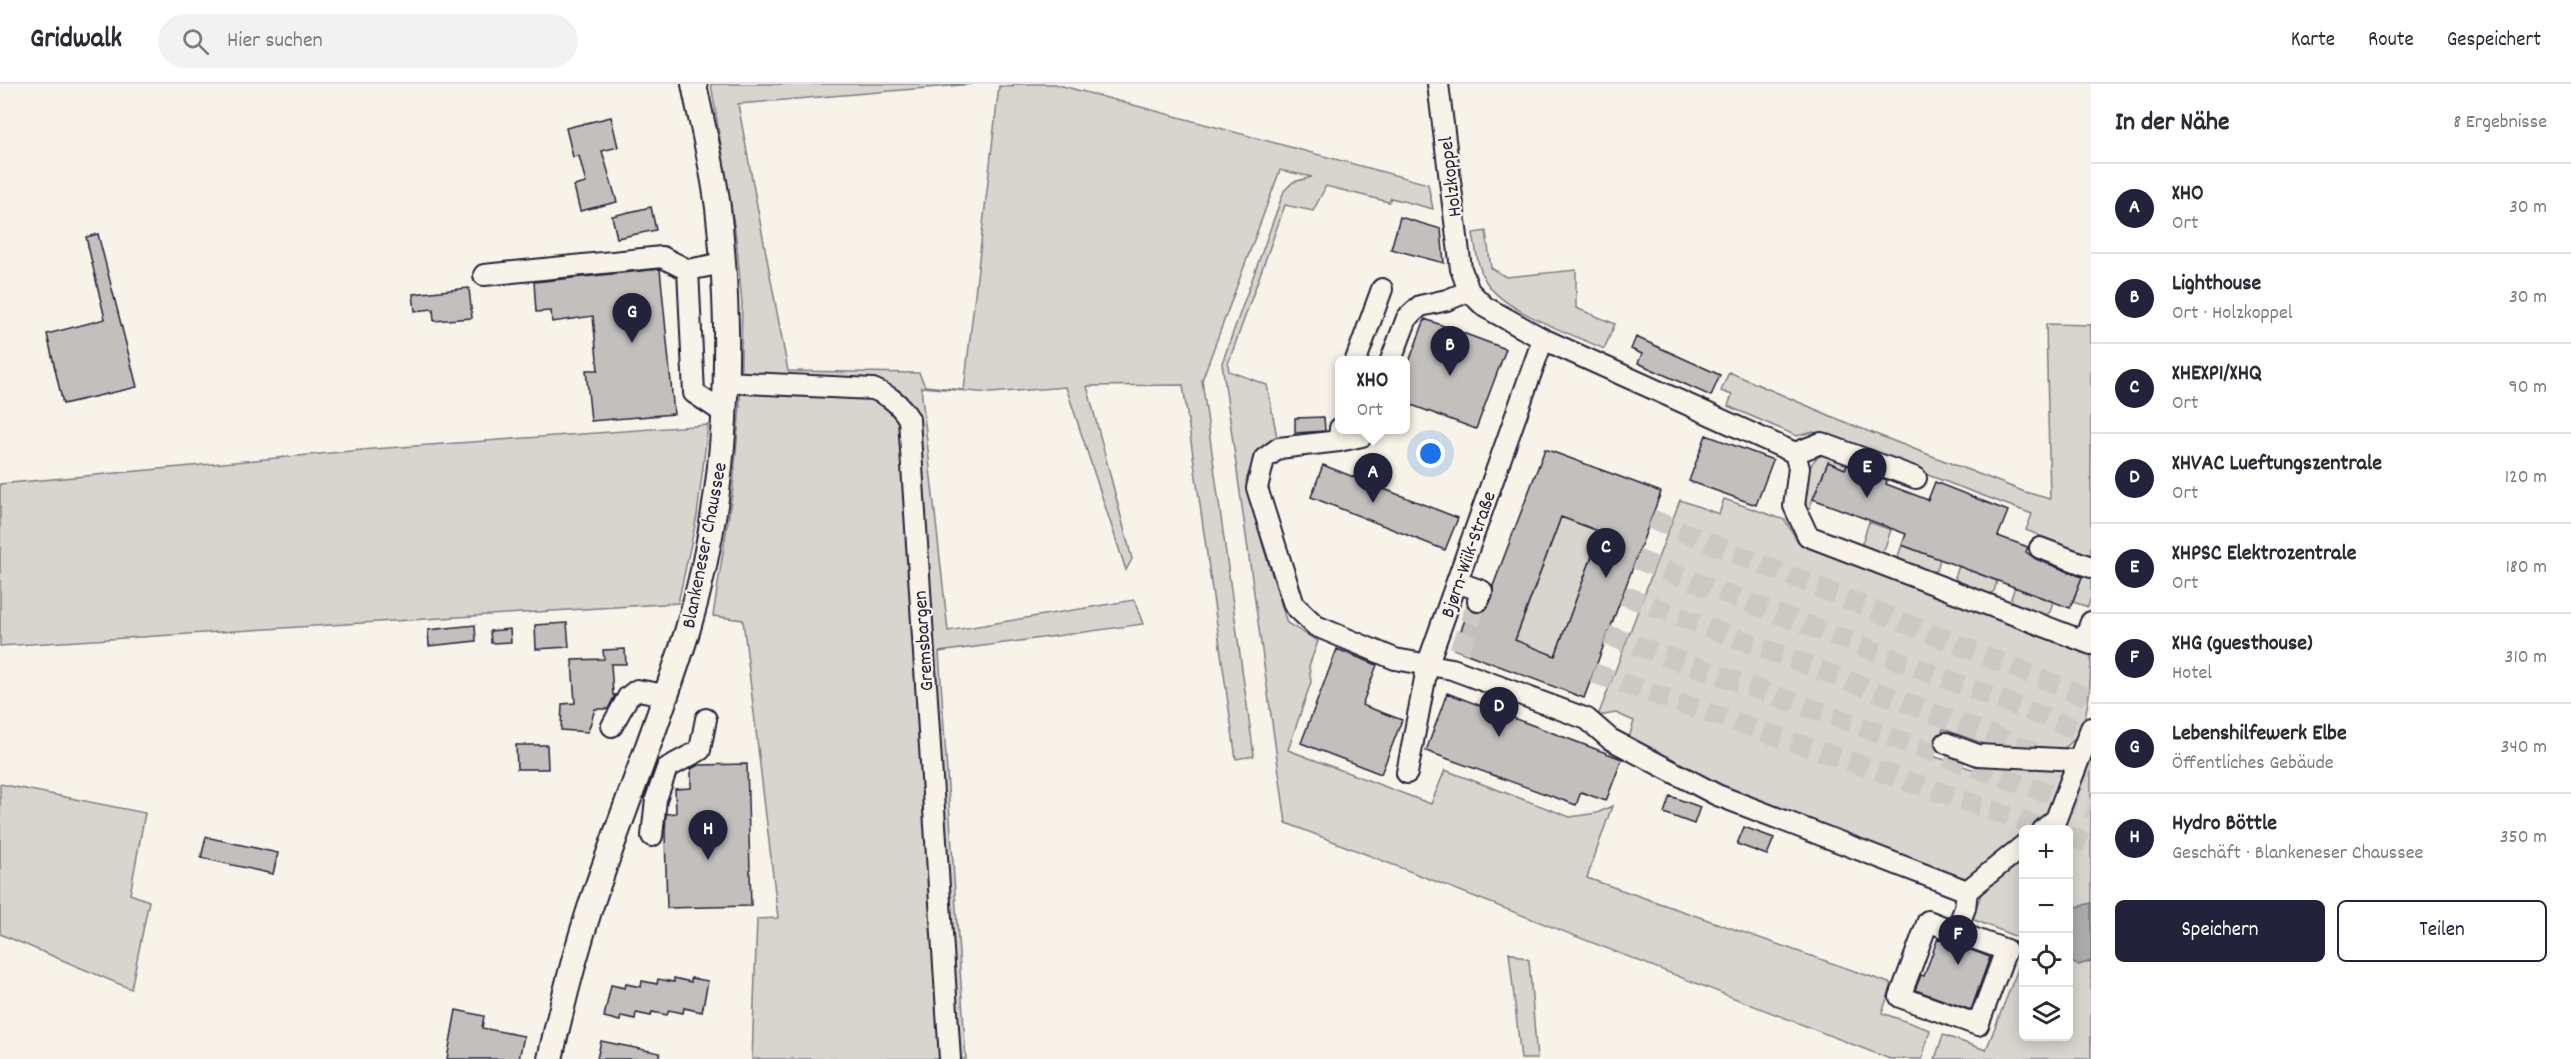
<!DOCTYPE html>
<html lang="de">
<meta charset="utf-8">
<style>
:root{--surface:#fff;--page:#f2f2f3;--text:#2b2b33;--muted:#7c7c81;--line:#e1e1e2;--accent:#22223b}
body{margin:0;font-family:Dekko,sans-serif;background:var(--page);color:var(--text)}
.controls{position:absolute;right:18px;bottom:18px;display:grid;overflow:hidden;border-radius:9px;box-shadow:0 3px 15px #0003}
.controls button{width:54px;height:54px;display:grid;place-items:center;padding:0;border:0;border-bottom:2px solid var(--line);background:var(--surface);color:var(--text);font:30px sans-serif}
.you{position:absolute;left:1431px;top:370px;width:21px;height:21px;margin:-15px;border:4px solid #fff;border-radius:50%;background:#1a73e8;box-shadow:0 0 0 9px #1a73e833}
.badge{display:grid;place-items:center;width:39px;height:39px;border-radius:50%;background:var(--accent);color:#fff;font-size:20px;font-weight:700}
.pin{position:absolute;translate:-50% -50px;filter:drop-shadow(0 2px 3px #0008)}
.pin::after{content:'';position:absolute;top:32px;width:21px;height:18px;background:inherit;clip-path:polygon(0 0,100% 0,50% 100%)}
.popup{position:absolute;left:1335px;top:272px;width:75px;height:78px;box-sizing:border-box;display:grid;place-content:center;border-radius:9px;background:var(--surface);filter:drop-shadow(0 2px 4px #0005);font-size:20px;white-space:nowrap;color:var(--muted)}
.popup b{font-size:22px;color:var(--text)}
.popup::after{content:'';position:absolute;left:50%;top:100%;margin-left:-12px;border:12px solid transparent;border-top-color:var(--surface)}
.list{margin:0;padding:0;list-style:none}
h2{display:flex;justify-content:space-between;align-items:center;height:78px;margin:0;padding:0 24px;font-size:26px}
h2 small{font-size:20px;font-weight:400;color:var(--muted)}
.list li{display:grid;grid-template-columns:39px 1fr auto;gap:18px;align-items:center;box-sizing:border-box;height:90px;padding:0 24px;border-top:2px solid var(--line)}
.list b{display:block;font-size:22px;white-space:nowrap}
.list p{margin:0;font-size:20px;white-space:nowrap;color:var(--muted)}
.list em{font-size:20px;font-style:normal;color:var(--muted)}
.actions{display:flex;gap:12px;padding:18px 24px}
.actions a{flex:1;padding:14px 0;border:2px solid var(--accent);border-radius:9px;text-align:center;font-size:21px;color:var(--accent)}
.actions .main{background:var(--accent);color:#fff}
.icon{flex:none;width:33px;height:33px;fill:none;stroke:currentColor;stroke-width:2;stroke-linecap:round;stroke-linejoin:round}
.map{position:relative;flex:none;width:2091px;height:975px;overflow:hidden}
header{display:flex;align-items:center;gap:36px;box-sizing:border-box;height:84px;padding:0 30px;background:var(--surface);border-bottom:2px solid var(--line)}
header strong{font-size:28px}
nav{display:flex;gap:33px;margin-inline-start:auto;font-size:21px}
.search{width:420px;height:54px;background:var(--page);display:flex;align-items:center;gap:15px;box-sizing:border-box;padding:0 21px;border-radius:33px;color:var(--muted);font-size:22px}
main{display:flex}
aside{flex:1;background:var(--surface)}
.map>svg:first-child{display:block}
.green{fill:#d8d5cf;stroke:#7d7c85;stroke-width:1.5}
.water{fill:#aeabad;stroke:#76747f;stroke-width:1.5}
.building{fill:#c2bfbd;stroke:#22223b;stroke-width:1.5;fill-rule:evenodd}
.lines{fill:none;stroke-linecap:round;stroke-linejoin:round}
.minor-tunnel{stroke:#ccc9c5;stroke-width:20;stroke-dasharray:20 10;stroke-linecap:butt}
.minor-casing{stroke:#22223b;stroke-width:24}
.major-casing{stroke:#22223b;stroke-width:28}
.minor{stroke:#f7f3e8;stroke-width:20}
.major{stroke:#f7f3e8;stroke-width:24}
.labels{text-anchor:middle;stroke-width:4.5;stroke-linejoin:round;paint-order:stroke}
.street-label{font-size:20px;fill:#22223b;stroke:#f7f3e8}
</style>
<header>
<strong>Gridwalk</strong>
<div class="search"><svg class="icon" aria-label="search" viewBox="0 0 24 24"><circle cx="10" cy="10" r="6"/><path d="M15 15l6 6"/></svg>Hier suchen</div>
<nav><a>Karte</a><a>Route</a><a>Gespeichert</a></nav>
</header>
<main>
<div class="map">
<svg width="2091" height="975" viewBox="0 0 2091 975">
<rect width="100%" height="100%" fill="#f7f3e8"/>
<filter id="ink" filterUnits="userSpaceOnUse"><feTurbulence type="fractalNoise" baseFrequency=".0167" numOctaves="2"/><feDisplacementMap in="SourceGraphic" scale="12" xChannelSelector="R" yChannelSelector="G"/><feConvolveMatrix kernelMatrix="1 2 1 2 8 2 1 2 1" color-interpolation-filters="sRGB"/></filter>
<g filter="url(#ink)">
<path class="green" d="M711,0h262l-235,20 50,267 131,2 6,13 39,4 35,-304 14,1v-3h42l373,100 5,25 -42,-11 -2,4 -63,-16 -13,25 -28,-6 -57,159 1,7 38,14 11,57 -22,12 -10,26 17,66 24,77 31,18 -9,25 2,16 -23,68 143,54 14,-34 125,47 27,-4 15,-7 -25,72 305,106 -10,29 48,17 -8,29h-32l-604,-236 -64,-460 62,-172 9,-9 19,-5 -32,-7 -78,210 52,376 -18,3 -53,-374 -96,1 45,173 -6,11 -60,-183 -76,6 -69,-6 27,244 186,-31 9,24 -204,28 27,407h-214l5,-140 21,-1 -35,-298 -30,-4 20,-128 7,-82 2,-103 -6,-66z
M1486,147l5,37 15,9 70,-7v38l39,16 -11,25c-32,-15 -95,-36 -115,-63 -11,-14 -13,-36 -16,-53z
M2046,240l45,1v232l-65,-27 6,-16 -219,-82 -16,4 -69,-30 4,-11 -11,-4 8,-19 118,51 178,69 25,7z
M708,341l-11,91 -19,87 -678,43v-162l373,-35z
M1830,369l19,7 -4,9 -17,-7 -21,52c-2,-13 -2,-41 6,-52 4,-6 10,-7 17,-9z
M1724,415l61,21 13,22 293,108c0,35 0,95 -39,103 -17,3 -43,-2 -61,-3l-3,-5 -45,-16 -10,27 42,14 13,-11 82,10c-9,24 -16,60 -46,61l-1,8 -50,40 -19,-1 -231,-87 -94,-52 5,-17 -18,-8 -18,3 82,-216 39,14z
M1561,433l40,15 -46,124 -40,-15z
M1869,438l22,8 -7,20 -6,3 -13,-4 -3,-6z
M1902,461l38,14 -3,11 -6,3 -30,-11 -3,-6z
M1959,482l38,15 -3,10 -6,4 -30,-12 -3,-6z
M2083,490l8,5v18l-3,10 -15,-5z
M2015,503l38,15 -3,10 -6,4 -30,-12 -3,-6z
M2091,664v311h-156l8,-24 43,15 37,-94 -1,-17 -50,-20 11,-30 40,-34 1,181h44v-206l-13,-1z
M0,700l145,29 -15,81 19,7 -18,88 -131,-55z
M1509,868l20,8 8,99h-16z"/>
<path class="water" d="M2091,819v58l-12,4 -10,-3v-46l8,-9z"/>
<path class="building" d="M611,33l7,30 -16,4 15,51 -37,9 -6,-25 12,-3 -7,-27 -6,1 -7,-29z
M651,123l5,23 -39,8 -5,-22z
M1400,133l41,12 3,34 -53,-14z
M98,150l39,153 -74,17 -16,-70 58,-15 -19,-82z
M660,185l14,145 -83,7 -5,-51h12l-5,-54 -41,6 -1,-11 -15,1 -2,-30z
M469,204l3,30 -38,3 -1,-12 -18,2 -2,-17z
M1425,235l81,30 -30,80 -70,-26v-33z
M1636,253l84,38 -9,21 -73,-33 4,-9 -11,-5z
M1324,333l1,14 -30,2v-15z
M1706,351l67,25 -17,45 -67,-24z
M1545,365l116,43 -77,206 -130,-49 15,-40 11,4 9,-8 4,-10v-9zM1561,433l40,15 -46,124 -40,-16z
M1828,378l17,7 2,-4 40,15 -1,4 42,16 7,-18 73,29 -10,25 30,11 -2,5 10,7 46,18 -12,31 -168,-63 4,-11 -93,-35z
M1323,381l135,53 -13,32 -134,-53z
M567,539l2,24 -33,2 -1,-24z
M475,541l1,16 -47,5 -1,-16z
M510,545l1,13 -20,1 -1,-12z
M625,565l1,15h-15l2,31h2l-7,14h-13l-7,23 -27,-2 1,-26 13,-1 -3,-43 32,-1 -1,-9z
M1337,565l40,16 -15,40 40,15 -21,54 -80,-31z
M1447,609l175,66 -16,42 -25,-9 -5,13 -150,-54z
M516,661h31l1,24h-31z
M747,680l4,142 -84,2 -2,-76 1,-18 10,-1 -1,-24 16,-1v-19l7,-4z
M1670,712l30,11 -6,17 -30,-11z
M1744,743l30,11 -7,17 -30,-11z
M206,753l72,16 -5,21 -72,-16z
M1938,854l52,19 -19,53 -56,-20 6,-15 3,1z
M674,894l17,4v-4l17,3 -6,31 -18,-4 -1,5 -14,-3 -2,5 -15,-3 -1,4 -15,-3 -1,6 -14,-3 -1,5 -16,-4 7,-32 14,3 1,-4 15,3 1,-6 15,3 1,-5 16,3z
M456,926l28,6 -2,12 42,8 -5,23h-72z
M601,957l59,12v6h-63z"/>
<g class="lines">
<path class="minor-tunnel" d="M1651,435l440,180
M1636,475l455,176
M1623,511l468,178
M1607,551l484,174
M1459,567l19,-50
M1593,589l457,157
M2068,752l23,8"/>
<defs>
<path id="minor" d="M1438,0l23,185 8,22 16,16 58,32 252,114 26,-10 95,35
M723,179l-35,7 6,123 30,20
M484,191l178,-18 26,13
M1356,276l26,-71
M1391,276l16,-42 13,-12 27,-6 22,-9
M726,298l147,7c17,7 26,14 36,30l41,640
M1340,344l-1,13 -60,7 -15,11 -7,29 37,117 22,21 79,33 57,10 135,50 23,20 107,56 250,96
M1339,357l23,-5 3,-6
M1795,369l4,15 -5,38 14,30 283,108
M2040,464l51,19
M1457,498l25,9 -4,10
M2084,557l7,-19
M612,642l16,-29 9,-7 29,5
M1946,659l32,12 100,5
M1407,689l21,-110 115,-324
M2043,746l13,-11 35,-91
M652,752l4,-37 11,-31 33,-18 6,-31
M1956,848l50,18 -28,75 -78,-28 28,-76 28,11 9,-24 2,-17 57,-46"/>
<path id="major" d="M550,975c11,-50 24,-102 40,-151 31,-92 68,-183 97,-276 41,-136 47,-284 31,-424 -5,-42 -16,-83 -24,-124"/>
</defs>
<use href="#minor" class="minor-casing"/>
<use href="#major" class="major-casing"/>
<use href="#minor" class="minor"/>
<use href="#major" class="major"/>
</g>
</g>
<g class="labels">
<g class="street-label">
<text transform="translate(1449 93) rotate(-97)" y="7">Holzkoppel</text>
<text transform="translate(703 461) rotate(-79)" y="7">Blankeneser Chaussee</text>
<text transform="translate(1467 470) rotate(-71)" y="7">Bjørn-Wiik-Straße</text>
<text transform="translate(922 557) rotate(-94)" y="7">Gremsbargen</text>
</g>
</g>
</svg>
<div class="controls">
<button>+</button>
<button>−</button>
<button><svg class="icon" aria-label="locate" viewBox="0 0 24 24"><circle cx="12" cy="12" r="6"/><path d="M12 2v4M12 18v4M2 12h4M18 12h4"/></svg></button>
<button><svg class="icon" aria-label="layers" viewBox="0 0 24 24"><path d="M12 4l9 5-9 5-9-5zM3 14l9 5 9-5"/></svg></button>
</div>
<div class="you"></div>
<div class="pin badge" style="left:1373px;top:419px">A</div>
<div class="popup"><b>XHO</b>Ort</div>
<div class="pin badge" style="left:1450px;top:292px">B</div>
<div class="pin badge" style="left:1606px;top:494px">C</div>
<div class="pin badge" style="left:1499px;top:653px">D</div>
<div class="pin badge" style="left:1867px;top:414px">E</div>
<div class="pin badge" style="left:1958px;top:881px">F</div>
<div class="pin badge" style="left:632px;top:259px">G</div>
<div class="pin badge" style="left:708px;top:776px">H</div>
</div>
<aside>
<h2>In der Nähe<small>8 Ergebnisse</small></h2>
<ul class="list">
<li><span class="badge">A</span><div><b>XHO</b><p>Ort</p></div><em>30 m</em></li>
<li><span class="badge">B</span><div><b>Lighthouse</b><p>Ort · Holzkoppel</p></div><em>30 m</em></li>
<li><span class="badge">C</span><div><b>XHEXP1/XHQ</b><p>Ort</p></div><em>90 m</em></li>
<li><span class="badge">D</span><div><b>XHVAC Lueftungszentrale</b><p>Ort</p></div><em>120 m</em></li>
<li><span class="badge">E</span><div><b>XHPSC Elektrozentrale</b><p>Ort</p></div><em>180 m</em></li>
<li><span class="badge">F</span><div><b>XHG (guesthouse)</b><p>Hotel</p></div><em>310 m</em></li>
<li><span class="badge">G</span><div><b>Lebenshilfewerk Elbe</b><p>Öffentliches Gebäude</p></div><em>340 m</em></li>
<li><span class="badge">H</span><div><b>Hydro Böttle</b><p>Geschäft · Blankeneser Chaussee</p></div><em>350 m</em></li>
</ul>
<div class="actions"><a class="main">Speichern</a><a>Teilen</a></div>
</aside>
</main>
